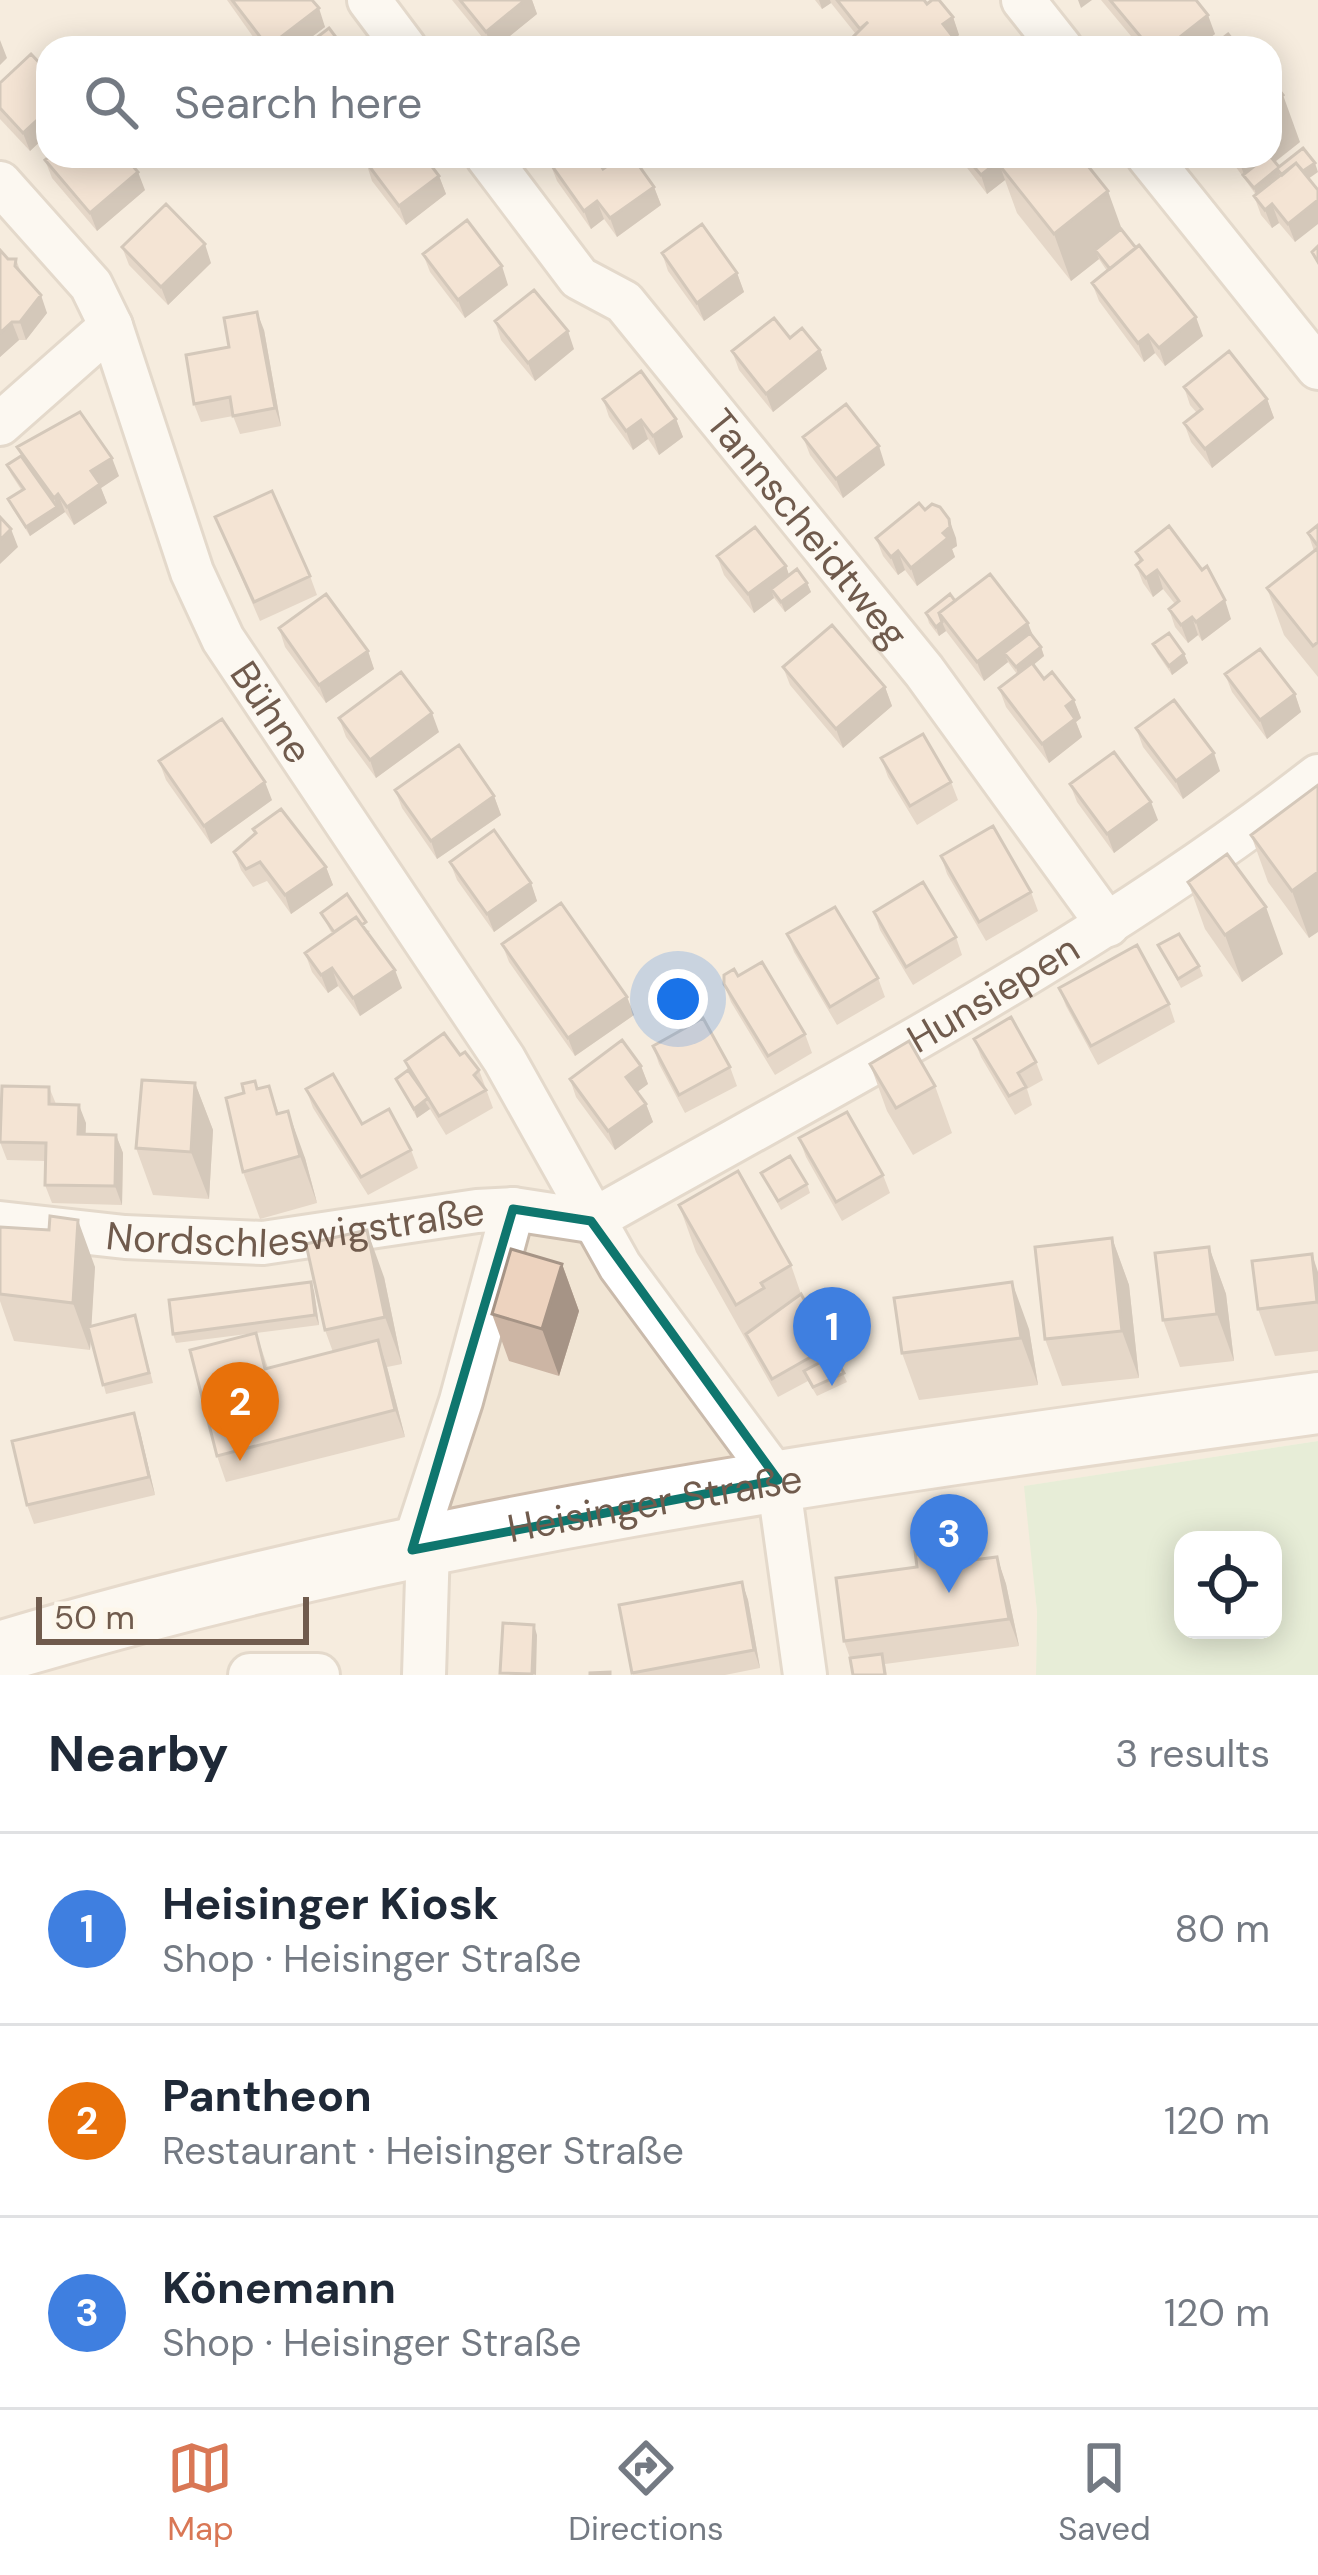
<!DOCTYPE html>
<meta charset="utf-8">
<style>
:root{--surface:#fff;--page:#f2f2f3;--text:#1f2937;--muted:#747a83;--line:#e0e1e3;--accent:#d97755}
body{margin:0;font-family:"DM Sans",sans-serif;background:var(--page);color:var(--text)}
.controls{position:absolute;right:36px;bottom:36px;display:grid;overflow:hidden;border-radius:24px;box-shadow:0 6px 30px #0003}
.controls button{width:108px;height:108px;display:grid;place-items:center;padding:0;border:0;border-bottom:3px solid var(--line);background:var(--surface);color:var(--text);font:60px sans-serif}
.scale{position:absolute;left:36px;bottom:30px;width:273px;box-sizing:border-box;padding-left:12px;border:6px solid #705b4d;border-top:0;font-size:33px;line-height:42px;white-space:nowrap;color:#705b4d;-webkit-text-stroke:9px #fdf7eb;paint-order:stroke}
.you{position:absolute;left:678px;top:999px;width:42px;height:42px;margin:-30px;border:9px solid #fff;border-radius:50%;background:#1a73e8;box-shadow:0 0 0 18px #1a73e833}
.badge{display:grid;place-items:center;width:78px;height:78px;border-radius:50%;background:var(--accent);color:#fff;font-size:39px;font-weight:700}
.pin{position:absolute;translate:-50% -99px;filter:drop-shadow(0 3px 6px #0008)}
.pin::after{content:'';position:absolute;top:63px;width:42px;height:36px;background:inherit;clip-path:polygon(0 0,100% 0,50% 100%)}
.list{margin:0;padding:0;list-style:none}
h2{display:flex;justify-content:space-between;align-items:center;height:156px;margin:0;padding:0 48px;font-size:51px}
h2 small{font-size:39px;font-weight:400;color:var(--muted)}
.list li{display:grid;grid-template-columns:78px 1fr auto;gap:36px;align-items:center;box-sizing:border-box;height:192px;padding:0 48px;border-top:3px solid var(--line)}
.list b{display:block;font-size:45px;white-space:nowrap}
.list p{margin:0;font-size:39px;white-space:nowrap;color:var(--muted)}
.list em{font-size:39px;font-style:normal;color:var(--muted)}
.icon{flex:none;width:66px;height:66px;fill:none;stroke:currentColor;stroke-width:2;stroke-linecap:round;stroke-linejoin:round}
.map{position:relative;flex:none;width:1318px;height:1675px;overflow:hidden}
.search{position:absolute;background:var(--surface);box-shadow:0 6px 30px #0003;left:36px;right:36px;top:36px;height:132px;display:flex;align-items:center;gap:30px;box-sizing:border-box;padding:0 42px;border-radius:36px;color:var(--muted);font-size:45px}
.sheet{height:732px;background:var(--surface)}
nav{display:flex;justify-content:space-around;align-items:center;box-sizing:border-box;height:168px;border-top:3px solid var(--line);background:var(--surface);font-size:33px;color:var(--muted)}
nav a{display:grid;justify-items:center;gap:6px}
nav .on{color:var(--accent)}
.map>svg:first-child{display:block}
.residential{fill:#f1e5d4;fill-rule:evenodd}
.green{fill:#d1e6c5;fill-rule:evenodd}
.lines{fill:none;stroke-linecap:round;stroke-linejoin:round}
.minor-casing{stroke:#cabbac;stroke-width:48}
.secondary-casing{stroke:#cfbdad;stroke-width:66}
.minor{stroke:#fff;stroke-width:42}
.secondary{stroke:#fff;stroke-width:60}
.wall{fill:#ccb5a4}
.shaded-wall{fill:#a69486}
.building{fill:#edd3bf;stroke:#a69486;stroke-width:3}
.marked{fill:none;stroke:#0f766e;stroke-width:9;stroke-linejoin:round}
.labels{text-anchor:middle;stroke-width:12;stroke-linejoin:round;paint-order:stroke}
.street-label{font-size:39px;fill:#705b4d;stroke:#fdf7eb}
</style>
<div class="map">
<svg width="1318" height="1675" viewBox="0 0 1318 1675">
<rect width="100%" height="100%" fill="#faf3e5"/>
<path class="residential" d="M0,0h1318v1441l-293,45 12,126 -1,63h-1036zM48,48h1222v108h-1222z"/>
<path class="green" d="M1318,1441v234h-282l1,-63 -13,-126zM1183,1540h90v90h-90z"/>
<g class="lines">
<defs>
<g id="minor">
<path d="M369,0l36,48"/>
<path d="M1023,0l38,48"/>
<path id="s1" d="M487,156l92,122 45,24 300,369 184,254"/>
<path d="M1148,156l170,212"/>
<path id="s2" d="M0,183l91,102 20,41 81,246 31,67 281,420 116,207 158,214 27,195"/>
<path d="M0,424l111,-98"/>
<path id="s3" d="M591,1221c247,-140 502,-270 727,-445"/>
<path id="s4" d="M0,1223l125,14 138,6 214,-32 36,-2 78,12"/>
<path d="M412,1550l49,-149 52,-192"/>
<path d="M250,1675h68"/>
<path d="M424,1675l4,-129"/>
</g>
<g id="secondary">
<path id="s5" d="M0,1652c428,-129 876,-188 1318,-249"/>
</g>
</defs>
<use href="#minor" class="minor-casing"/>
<use href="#secondary" class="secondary-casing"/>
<use href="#minor" class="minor"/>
<use href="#secondary" class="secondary"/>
</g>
<path class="wall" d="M227,0h85l13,27 -28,21h-36z
M452,0h80l5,14 -42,34h-4z
M815,0h110l2,4 26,13 6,18 -4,4 5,9h-119l14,-15 -24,-30 -9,6z
M1101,0h95l19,34 -19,14h-55z
M48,72v62l-18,17 -30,-32v-36z
M1300,142l-25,20 4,5 30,12 -14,63 -16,-19 -7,5 -11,-13 -7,-19 2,-1 -28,-39h42z
M958,156h122l41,73 82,107 -38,30 -10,-13 -11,9 -45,-61 -7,-18 15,-12 -8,-12 -28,22 -54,-68 -12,-33 -18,14z
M45,160l100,30 -48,41 -45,-53z
M366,162l73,14 7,18 -40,31 -34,-44z
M550,163l53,6 51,18 7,18 -44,32 -13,-18 -13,10 -34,-48z
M122,247l89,16 -43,42 -39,-40z
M0,250l8,9h8l5,14 26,40 -21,27h-7l-19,17z
M662,253l75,20 7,19 -40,29 -36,-50z
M423,254l85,31 -43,33 -35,-46z
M495,321l79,28 -39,32 -34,-41z
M264,330l17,96 -41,8 -7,-18 -32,6 -7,-18 35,-57z
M790,338l30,12 7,19 -54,43 -34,-42 -7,-19z
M1184,387l83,12 7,19 -62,50 -21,-26 -7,-19 13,-10 -7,-8z
M603,399l73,20 7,18 -24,18 -11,-16 -15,11 -24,-33z
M803,437l82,28 -42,33 -33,-43z
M17,447l102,29 -18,12 6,15 -33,22 -9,-13 -35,24 -18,-28 -4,-9 14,-8 -11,-17 -4,-9 14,-9z
M925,510l24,9 8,27 -5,3 3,8 -38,29 -12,-16 -7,5 -15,-19 -7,-18z
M215,517l95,59 7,19 -57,26z
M1318,525v152l-34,-42 -17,-47 47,-37 -6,-18z
M1136,552l95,67 -29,22 -4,-6 -10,8 -13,-16 -6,-18 6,-5 -12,-15 -10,8 -10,-14 -7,-18 4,-3z
M717,556l69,10 3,9 18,8 4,9 -26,20 -11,-14 -20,15 -30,-38z
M955,601l79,37 7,9 3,9 -11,9 11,14 30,21 7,18 -5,4 6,15 -33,26 -43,-56 -7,-19 18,-14 -9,-12 -24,19 -38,-50 -7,5 -10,-13 -3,-10z
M279,628l89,23 6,18 -48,34 -41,-56z
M1153,644l31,10 4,9 -16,12 -15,-22z
M783,667l102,20 7,19 -49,42 -53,-63z
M1225,674l70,20 6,18 -34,27 -35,-47z
M339,718l100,14 -63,46 -30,-41z
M1136,728l84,43 -37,28 -40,-52z
M881,758l70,24 7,18 -41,25 -29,-48z
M159,761l113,39 -61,44 -45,-64z
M1070,784l88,36 -44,33 -37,-51z
M1318,785l-9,153 -41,-56 -17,-47z
M395,790l99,6 7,19 -64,44 -35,-51z
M253,829l73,38 7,18 -42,29 -24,-33 -14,6 -12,-17 -7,-18 21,-18z
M941,856l90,36 7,19 -52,30 -39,-67z
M450,862l81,21 6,18 -43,31 -37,-52z
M1188,882l95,72 -41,28 -37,-53z
M874,912l82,25 6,18 -49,30 -33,-55z
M321,913l49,18 -2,2 34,55 -42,28 -22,-30 -10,7 -16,-21 -7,-19 27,-19z
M787,934l91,44 7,19 -48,28 -43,-73z
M502,944l125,53 7,18 -59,41 -66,-94z
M1158,945l41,21 4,10 -22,12z
M738,976l67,58 7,19 -37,22 -44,-73 -7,-18z
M1059,988l110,16 6,18 -77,43 -32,-59z
M974,1039l62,23 7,18 -16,9 5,16 -17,10 -34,-58z
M653,1046l77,21 7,19 -52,27 -26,-49z
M460,1055l19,15 14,38 -47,27 -16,-26 -13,9 -21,-39 12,-9 -3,-9z
M870,1064l65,22 17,47 -39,22 -26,-44z
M641,1066l7,18 -11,8 9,12 7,18 -38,28 -39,-53 -6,-18z
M195,1083l18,47 -4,69 -56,-4 -17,-47z
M269,1086l10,28 26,44 12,45 -57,16 -17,-47 15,-83z
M49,1087l7,17 30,19 -1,11 31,1 7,18 -1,52 -70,-2 -7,-18 1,-24 -39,-1 -7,-18z
M306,1089l56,35 49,26 7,18 -50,27 -55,-87z
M799,1138l84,37 7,18 -48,28 -36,-64z
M761,1173l46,11 3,9 -29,17z
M679,1205l112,60 10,29 29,52 17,36 -30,14 -9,-15 -30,16 -82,-145z
M0,1227l95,40 -4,59 47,-2 15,59 -47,11 -15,-58 -1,14 -76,-9 -14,-40z
M1112,1238l17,47 10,93 -77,8 -17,-47z
M1209,1247l17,47 8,67 -54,6 -17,-47z
M562,1264l17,47 -20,65 -50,-15 -17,-47z
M1318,1272v79l-43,5 -17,-47z
M384,1277l18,87 -15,3 18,70 -179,45 -9,-26 38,-123 -79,10 -3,-9 141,-43 5,34 -63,8 12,35 65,-16 -8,-22z
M1029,1329l9,56 -119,15 -17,-47z
M140,1431l15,64 -121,29 -7,-19z
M947,1547l6,16 44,-6 9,27 13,62 -134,18 2,11 -37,-17 -6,-17 73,-74z
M742,1582l6,18 12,68 -35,7h-92l-14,-70z"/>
<path class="shaded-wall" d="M525,0h7l5,14 -42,34h-3l-6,-16z
M819,0h11l1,3 -9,6z
M1078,0h14l-11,8z
M319,8l6,19 -28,21h-29z
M1208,15l7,19 -19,14h-30z
M953,17l6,18 -9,7 -7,-18z
M0,40l7,18 -7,7z
M1283,95l17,47 -51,40 -4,-5 -8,-21h33v-51z
M48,110v24l-18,17 -7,-18z
M1005,156h19l-24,10 5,14 -18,14 -6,-19z
M1315,163l3,9 -27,19 -4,-9z
M1277,169l4,9 -24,19 -3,-9z
M138,172l7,18 -48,41 -7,-18z
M439,176l7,18 -40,31 -7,-19z
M654,187l7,18 -44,32 -7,-19z
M1108,191l17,47 -30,12 4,9 -28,22 -17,-47z
M1318,200v24l-23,18 -7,-18z
M597,201l7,18 -13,10 -7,-18z
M1272,204l7,19 -7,5 -7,-18z
M205,244l6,19 -43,42 -7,-18z
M502,266l6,19 -43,33 -7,-18z
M737,273l7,19 -40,29 -7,-18z
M41,295l6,18 -21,27 -6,-18z
M257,312l7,18 17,96 -6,-18z
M1196,317l7,19 -38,30 -6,-18z
M12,322l7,18 -19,17v-24z
M568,331l6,18 -39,32 -7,-18z
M1148,335l7,18 -11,9 -6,-19z
M820,350l7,19 -54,43 -7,-18z
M1267,399l7,19 -62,50 -7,-19z
M676,419l7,18 -24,18 -6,-19z
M641,420l7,19 -15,11 -7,-19z
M879,446l6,19 -42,33 -7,-19z
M112,458l7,18 -18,12 6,15 -33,22 -7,-18 24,-36z
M58,494l7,18 -35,24 -4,-9 31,-20 -3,-9z
M949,519l7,19 1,8 -5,3 3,8 -38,29 -6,-18 32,-35z
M11,529l7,18 -18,17v-24z
M898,551l7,19 -7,5 -7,-18z
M786,566l6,18 -21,5 3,9 -20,15 -6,-19z
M1157,570l6,19 -10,8 -7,-19z
M807,583l4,9 -26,20 -4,-10z
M1225,600l6,19 -29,22 -6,-19z
M1192,617l6,18 -10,8 -7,-18z
M942,622l4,9 -7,5 -3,-9z
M1028,623l7,18 -31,12 4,9 -24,19 -7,-19z
M1041,647l3,9 -25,21 -3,-10z
M368,651l6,18 -48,34 -7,-18z
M1184,654l4,9 -16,12 -3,-9z
M885,687l7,19 -49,42 -7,-19z
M1295,694l6,18 -34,27 -7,-19z
M1074,700l7,18 -5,4 6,15 -33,26 -7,-19 24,-38z
M432,713l7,19 -63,46 -6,-18z
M1214,753l6,18 -37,28 -7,-18z
M265,782l7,18 -61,44 -7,-18z
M494,796l7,19 -64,44 -6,-18z
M1151,802l7,18 -44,33 -7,-19z
M326,867l7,18 -42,29 -6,-19z
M1318,872v60l-9,6 -17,-47z
M531,883l6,18 -43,31 -7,-18z
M1266,907l17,47 -41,28 -17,-47z
M332,968l6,18 -10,7 -7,-18z
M395,970l7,18 -42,28 -7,-18z
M627,997l7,18 -59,41 -7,-18z
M641,1066l7,18 -15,11 -7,-18z
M195,1083l18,47 -4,69 -18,-47z
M424,1100l6,9 -13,9 -3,-9z
M646,1104l7,18 -38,28 -7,-19z
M79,1105l7,18 -1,29 -7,-18z
M288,1111l17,47 12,45 -17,-47z
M116,1135l7,18 -1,52 -7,-19z
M78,1220l17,47 -5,83 -17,-47z
M367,1230l17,47 18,87 -17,-47z
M1112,1238l17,47 10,93 -17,-47z
M1209,1247l17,47 8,67 -17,-47z
M1312,1254l6,18v33l-1,-3z
M562,1264l17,47 -20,65 -17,-47z
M311,1282l3,9 5,34 -4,-10z
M1012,1282l17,47 9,56 -17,-47z
M378,1340l9,27 18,70 -10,-27z
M134,1413l6,18 15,64 -6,-18z
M997,1557l9,27 13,62 -10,-27z
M742,1582l6,18 12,68 -6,-18z
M534,1625l3,10 -1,40 -4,-1z"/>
<path class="building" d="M232,0h80l7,8 -51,39z
M460,0h65l-39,32z
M837,0h87l3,4 5,-4h7l14,17 -10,7 14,18 -8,6h-60l-6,-7 -9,7h-32l26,-26 -8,7z
M1110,0h86l12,15 -42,33h-16z
M329,28l15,20h-41z
M1228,34l11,14h-5l-4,-6 -7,6h-13z
M31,54l17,18v38l-25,23 -23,-25v-25z
M1270,78l13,17 -13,10z
M1303,148l12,15 -12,8 -7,-8 -14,12 -5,-6 -23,19 -11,-13 24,-19h3l9,11z
M50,156h74l14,16 -48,41 -45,-53z
M374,156h50l15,20 -40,30 -33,-44z
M559,156h35l9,13 19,-13h10l22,31 -44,31 -13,-17 -13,10 -34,-48z
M965,156h40l-24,19z
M1013,156h67l28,35 -54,43 -54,-68z
M1296,163l22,27v10l-30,24 -16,-20 -7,6 -11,-14z
M166,204l39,40 -44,43 -39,-40z
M467,220l35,46 -44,34 -35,-46z
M702,224l35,49 -40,30 -35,-50z
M1121,229l15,19 -26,21 -15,-19z
M1139,245l57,72 -37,31 -11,-13 -10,8 -46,-60z
M1318,246v16l-6,-10z
M0,250l8,9h8l-1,7 26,29 -21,27h-8l-12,11z
M534,290l34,41 -40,32 -33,-42z
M257,312l18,96 -42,8 -3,-19 -36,7 -8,-49 43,-8 -5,-29z
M774,318l16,20 12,-10 18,22 -54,44 -34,-43z
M1229,351l38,48 -62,50 -21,-26 18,-14 -18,-22z
M641,371l35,48 -23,17 -12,-16 -15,11 -23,-32z
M846,404l33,42 -43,33 -33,-42z
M80,412l32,46 -21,13 9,13 -33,23 -9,-13 -4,4 -37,-51z
M21,456l36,51 -31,20 -18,-28 16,-10 -17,-24z
M272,491l38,85 -56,26 -39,-85z
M919,503l6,7 7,-6 8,3 9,12 1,8 -7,6 5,5 -37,30 -13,-17 -7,6 -15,-19z
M0,517l11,12 -11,11z
M1318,525v21l-10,-13z
M1169,526l33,44 5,-4 18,34 -29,22 -4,-5 -11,8 -12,-16 10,-8 -22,-31 -11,8 -10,-13 6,-5 -6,-8z
M755,527l31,39 -38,28 -31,-38z
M1318,548v94l-5,4 -46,-58z
M797,569l10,14 -26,19 -10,-13z
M990,574l38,49 -51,39 -38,-49z
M326,594l42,57 -49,34 -40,-57z
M950,594l5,7 -16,12 3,9 -6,5 -10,-14z
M832,625l53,62 -49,42 -53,-62z
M1030,633l11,14 -25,20 -12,-14z
M1169,633l15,21 -15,12 -16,-22z
M1260,649l35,45 -35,26 -35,-46z
M1032,663l12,16 8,-7 22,28 -8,6 9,13 -33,25 -43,-56z
M401,672l31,41 -62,47 -31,-42z
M1174,700l40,53 -38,28 -40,-53z
M222,719l43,63 -61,44 -45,-65z
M923,734l28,48 -41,24 -29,-48z
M459,745l35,51 -63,45 -36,-51z
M1114,752l37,50 -44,32 -37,-50z
M1318,785v87l-26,19 -41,-56z
M281,809l45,58 -41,28 -25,-33 -14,7 -12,-17 22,-19 -3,-4z
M993,826l38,66 -52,30 -38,-66z
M494,830l37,53 -44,31 -37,-52z
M1227,854l39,53 -41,28 -37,-53z
M923,882l33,55 -50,30 -32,-55z
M347,894l19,28 -4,3 -6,-8 -22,15 -13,-19z
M561,903l66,94 -59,41 -66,-94z
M835,907l43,71 -48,29 -43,-73z
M356,917l39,53 -42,28 -21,-30 -11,7 -16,-22z
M1179,934l20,32 -21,13 -20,-34z
M1137,945l32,59 -78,42 -32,-58z
M762,962l43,72 -37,22 -44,-72v-9l10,-6 4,7z
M1011,1017l25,45 -18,11 8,14 -17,9 -35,-57z
M703,1018l27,49 -51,28 -26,-49z
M444,1033l16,22 5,-3 14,18 -5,5 12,15 -47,26 -34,-55z
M622,1040l19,26 -15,11 20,27 -38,27 -38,-52z
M909,1041l26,45 -39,22 -26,-44z
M408,1070l20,28 -14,11 -18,-30z
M333,1074l29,50 27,-15 22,41 -50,27 -55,-88z
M142,1080l53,3 -4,69 -55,-4z
M255,1081l2,8 12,-3 8,28 11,-3 12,45 -57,16 -17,-74 18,-5 -2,-9z
M2,1086l47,1v17l30,1 -1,29 38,1 -1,51 -70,-1 1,-42 -46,-1z
M847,1112l36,63 -47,27 -37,-64z
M790,1156l17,28 -29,17 -17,-28z
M738,1171l53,94 -30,18 3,5 -28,17 -57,-100z
M50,1216l28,4 -5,83 -73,-9v-67l49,3z
M367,1230l18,87 -60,13 -19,-86z
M1112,1238l10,93 -77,8 -10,-92z
M1209,1247l8,67 -54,6 -8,-67z
M511,1249l51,15 -20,65 -50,-15z
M1312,1254l5,48 -59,7 -6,-48z
M311,1282l4,33 -142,19 -4,-34z
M1012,1282l9,56 -119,15 -8,-55z
M801,1294l29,52 -58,33 -26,-45z
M135,1315l14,58 -46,12 -15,-58z
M256,1333l9,36 113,-29 17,70 -178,46 -27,-106z
M834,1355l10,18 -31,14 -9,-16z
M134,1413l15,64 -122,28 -15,-64z
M947,1547l2,16 48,-6 12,62 -165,22 -8,-63 81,-11 -2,-16z
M742,1582l12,68 -122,23 -13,-68z
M503,1623l31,2 -2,49 -32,-1z
M882,1654l3,21h-32l-3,-17z
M610,1672v3h-20v-2z"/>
<path d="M0 0H1318V1675H0ZM513,1209l78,12 187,259 -366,70z" fill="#faf3e5" fill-opacity=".55" fill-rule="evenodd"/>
<path class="marked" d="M513,1209l78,12 187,259 -366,70z"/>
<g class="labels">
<g class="street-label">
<text dy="14" stroke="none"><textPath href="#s1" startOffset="495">Tannscheidtweg</textPath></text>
<text dy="14" stroke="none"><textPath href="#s2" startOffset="603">Bühne</textPath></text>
<text dy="14" stroke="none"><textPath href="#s3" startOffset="462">Hunsiepen</textPath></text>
<text dy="14" stroke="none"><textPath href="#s4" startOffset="297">Nordschleswigstraße</textPath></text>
<text dy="14" stroke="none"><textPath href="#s5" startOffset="672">Heisinger Straße</textPath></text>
</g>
</g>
</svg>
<div class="controls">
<button><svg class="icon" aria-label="locate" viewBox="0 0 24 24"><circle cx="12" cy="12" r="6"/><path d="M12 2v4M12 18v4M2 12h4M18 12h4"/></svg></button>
</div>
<div class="scale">50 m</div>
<div class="you"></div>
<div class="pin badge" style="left:832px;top:1386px;background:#3f7fe0">1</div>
<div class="pin badge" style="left:240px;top:1461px;background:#e8710a">2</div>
<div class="pin badge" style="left:949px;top:1593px;background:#3f7fe0">3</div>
<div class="search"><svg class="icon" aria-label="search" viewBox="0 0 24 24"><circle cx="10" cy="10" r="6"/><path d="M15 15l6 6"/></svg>Search here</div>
</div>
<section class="sheet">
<h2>Nearby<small>3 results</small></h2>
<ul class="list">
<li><span class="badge" style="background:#3f7fe0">1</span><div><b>Heisinger Kiosk</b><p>Shop · Heisinger Straße</p></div><em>80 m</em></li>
<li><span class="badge" style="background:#e8710a">2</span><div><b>Pantheon</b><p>Restaurant · Heisinger Straße</p></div><em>120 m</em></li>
<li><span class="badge" style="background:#3f7fe0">3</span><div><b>Könemann</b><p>Shop · Heisinger Straße</p></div><em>120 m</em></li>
</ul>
</section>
<nav>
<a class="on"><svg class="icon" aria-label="map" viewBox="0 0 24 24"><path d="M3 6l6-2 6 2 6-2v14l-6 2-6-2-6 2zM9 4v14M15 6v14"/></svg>Map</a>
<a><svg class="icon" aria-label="directions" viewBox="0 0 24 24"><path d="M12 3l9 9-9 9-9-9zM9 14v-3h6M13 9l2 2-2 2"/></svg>Directions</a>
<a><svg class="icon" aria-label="saved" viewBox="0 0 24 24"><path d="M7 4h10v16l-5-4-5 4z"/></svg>Saved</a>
</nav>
